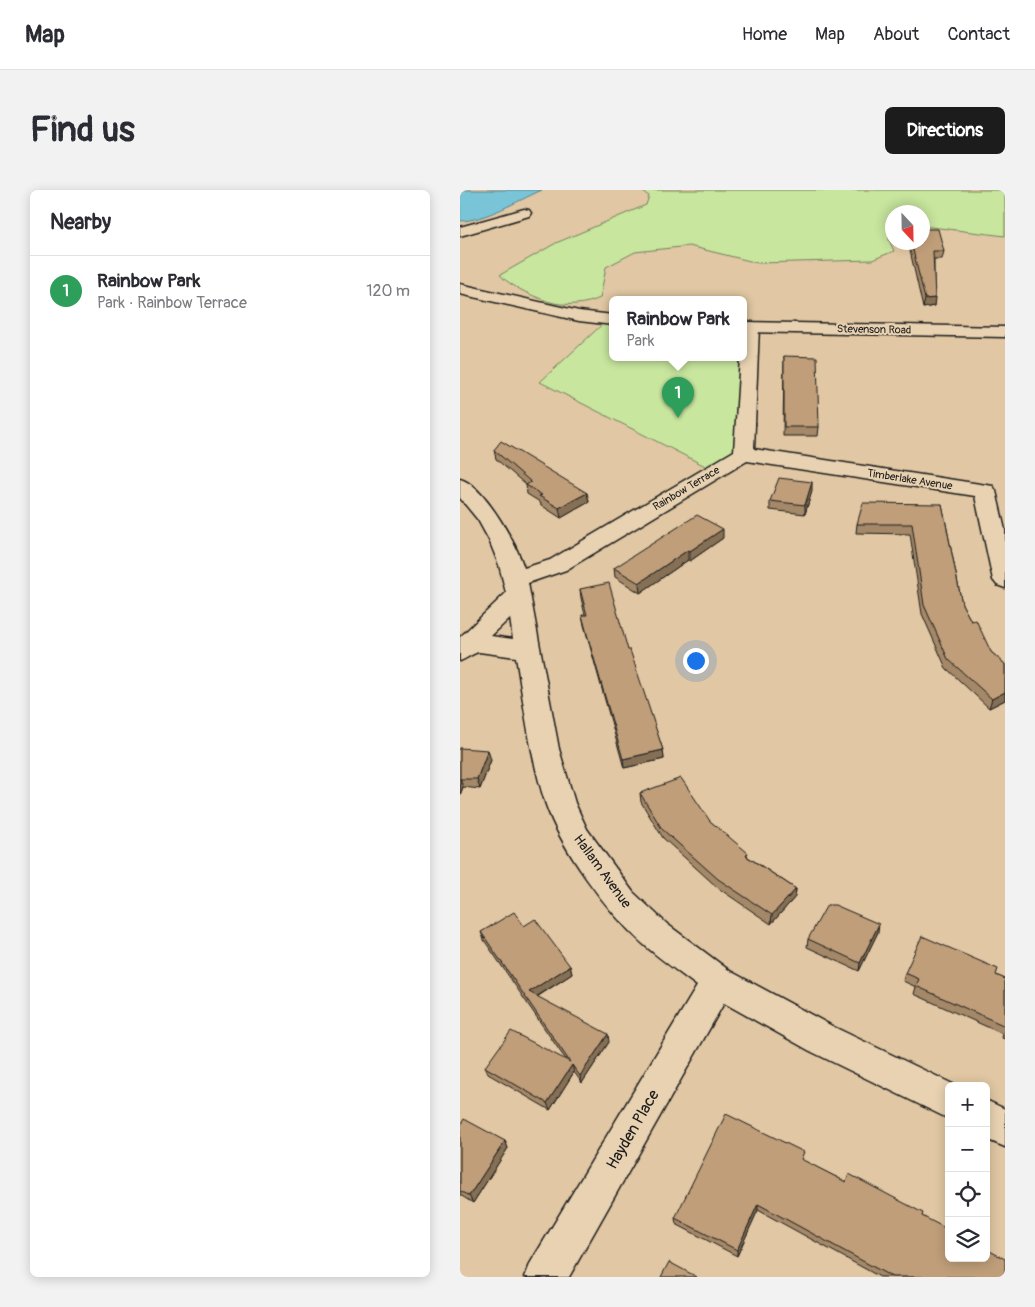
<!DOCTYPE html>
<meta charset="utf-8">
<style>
:root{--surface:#fff;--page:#f2f2f3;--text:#2b2b33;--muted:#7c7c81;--line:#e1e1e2;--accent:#1c1c1c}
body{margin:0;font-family:Pangolin,sans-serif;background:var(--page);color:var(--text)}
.controls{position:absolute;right:15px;bottom:15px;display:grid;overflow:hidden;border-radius:8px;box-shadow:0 2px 12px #0003}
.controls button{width:45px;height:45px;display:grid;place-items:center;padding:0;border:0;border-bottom:1px solid var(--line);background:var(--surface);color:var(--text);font:25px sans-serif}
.compass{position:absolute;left:425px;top:15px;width:45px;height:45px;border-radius:50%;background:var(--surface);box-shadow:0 2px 12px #0003;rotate:158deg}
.you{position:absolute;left:235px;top:470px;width:18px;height:18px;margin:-12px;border:4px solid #fff;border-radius:50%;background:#1a73e8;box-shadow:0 0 0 8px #1a73e833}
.badge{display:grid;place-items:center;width:32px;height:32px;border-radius:50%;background:var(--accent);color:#fff;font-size:16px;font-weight:700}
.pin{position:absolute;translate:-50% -41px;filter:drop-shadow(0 1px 2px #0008)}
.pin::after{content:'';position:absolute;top:26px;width:18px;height:15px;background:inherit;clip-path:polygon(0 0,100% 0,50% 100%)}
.popup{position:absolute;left:149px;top:106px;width:138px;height:65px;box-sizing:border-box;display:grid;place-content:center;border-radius:8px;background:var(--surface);filter:drop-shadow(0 1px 4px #0005);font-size:16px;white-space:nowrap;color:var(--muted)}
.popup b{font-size:19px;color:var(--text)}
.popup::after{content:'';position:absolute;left:50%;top:100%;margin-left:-10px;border:10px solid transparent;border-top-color:var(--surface)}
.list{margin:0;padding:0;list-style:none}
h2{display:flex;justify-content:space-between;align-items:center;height:65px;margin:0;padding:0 20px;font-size:21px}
h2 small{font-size:16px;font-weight:400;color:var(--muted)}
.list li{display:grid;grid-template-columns:32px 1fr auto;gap:15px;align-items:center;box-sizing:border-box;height:70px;padding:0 20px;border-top:1px solid var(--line)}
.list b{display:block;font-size:19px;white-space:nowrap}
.list p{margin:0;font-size:16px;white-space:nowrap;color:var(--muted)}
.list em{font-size:16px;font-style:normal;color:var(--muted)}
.icon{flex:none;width:28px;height:28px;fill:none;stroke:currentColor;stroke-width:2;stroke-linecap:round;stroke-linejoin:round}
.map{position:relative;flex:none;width:545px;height:1087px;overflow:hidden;border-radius:8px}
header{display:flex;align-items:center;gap:30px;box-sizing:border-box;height:70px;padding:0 25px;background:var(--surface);border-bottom:1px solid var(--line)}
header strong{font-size:24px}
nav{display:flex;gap:28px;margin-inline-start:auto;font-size:18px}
.intro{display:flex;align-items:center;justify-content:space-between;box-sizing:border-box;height:120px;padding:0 30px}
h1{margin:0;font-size:35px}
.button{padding:12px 22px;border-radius:8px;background:var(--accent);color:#fff;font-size:18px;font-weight:700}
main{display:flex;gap:30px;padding:0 30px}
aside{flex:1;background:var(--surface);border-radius:8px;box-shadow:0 2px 12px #0003}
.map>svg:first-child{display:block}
.green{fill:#c8e69e;stroke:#72815d}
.water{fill:#79c5d7;stroke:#54818c}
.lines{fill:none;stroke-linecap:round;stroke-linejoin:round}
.minor-casing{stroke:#1c1c1c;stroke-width:3}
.secondary-casing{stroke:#1c1c1c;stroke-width:3}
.minor{fill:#e8d2b1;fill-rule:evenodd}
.secondary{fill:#e8d2b1;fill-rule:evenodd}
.wall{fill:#a48868;stroke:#1c1c1c}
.shaded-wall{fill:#866f55;stroke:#1c1c1c}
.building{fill:#bf9e79;stroke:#1c1c1c}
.labels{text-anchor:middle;stroke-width:4;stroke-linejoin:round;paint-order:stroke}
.far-street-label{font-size:11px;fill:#1c1c1c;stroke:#e8d2b1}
.street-label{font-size:14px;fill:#1c1c1c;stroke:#e8d2b1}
.near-street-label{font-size:16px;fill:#1c1c1c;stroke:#e8d2b1}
</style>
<header>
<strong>Map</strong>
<nav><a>Home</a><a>Map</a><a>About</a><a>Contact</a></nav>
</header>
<div class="intro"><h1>Find us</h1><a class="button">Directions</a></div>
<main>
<aside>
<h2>Nearby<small></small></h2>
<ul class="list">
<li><span class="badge" style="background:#2e9e5b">1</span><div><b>Rainbow Park</b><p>Park · Rainbow Terrace</p></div><em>120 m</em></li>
</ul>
</aside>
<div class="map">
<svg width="545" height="1087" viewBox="0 0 545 1087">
<rect width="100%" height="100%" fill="#e1c7a3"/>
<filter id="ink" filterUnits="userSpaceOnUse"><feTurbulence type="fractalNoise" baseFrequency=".02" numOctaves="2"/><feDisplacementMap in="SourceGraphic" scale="10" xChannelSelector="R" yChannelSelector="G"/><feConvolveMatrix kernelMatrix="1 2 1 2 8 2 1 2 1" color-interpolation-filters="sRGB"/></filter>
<g filter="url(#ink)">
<path class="green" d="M180,0h365v46l-82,-10 -1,-14h-30v15l-2,1 -1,12 5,11 -22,9 -114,3 -69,-17 -54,6 -29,15 -6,31c-13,6 -31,8 -46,5 -16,-4 -43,-16 -54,-28l56,-32 90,-38 3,-9z
M147,130h6v37h130l1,97 -29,17 -175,-89z"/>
<path class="water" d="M0,0h82c-23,10 -58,31 -82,31z"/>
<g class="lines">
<defs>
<path id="minor" d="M64,19l5,1 2,3 -2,3 -69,20v-9z
M290,132l6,1 3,4 -5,122 239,37 3,5 9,39v58l-8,-3 -4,-5 -18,-84 -228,-35 -181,109 -38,13 31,166 16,54 12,26 46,63 34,32 63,47 104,56 123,59h-8v33l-139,-68 -86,-48 -155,274h-44l6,-15 166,-276c-18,-14 -37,-27 -54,-42 -36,-32 -83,-96 -98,-142 -15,-47 -21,-97 -29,-145l-37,-5c-6,1 -11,6 -19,9v-24l46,-44 -7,-28 -10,-25 -11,-20 -18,-22v-19c24,6 57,66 64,89l26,-8 184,-109 6,-94h3v-32zM50,428l3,21 -22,-3z
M526,910l19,9v38l-19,-8z"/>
<path id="secondary" d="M0,94l119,27 34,4v10l-34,-4 -119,-27z
M283,132l262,5v10l-262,-5z"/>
</defs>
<use href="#minor" class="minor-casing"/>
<use href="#secondary" class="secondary-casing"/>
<use href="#minor" class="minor"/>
<use href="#secondary" class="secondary"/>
</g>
<path class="wall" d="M448,52h14l22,9 -2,8h-8v47l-11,2z
M324,166l35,71 -1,9h-35z
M34,260l93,43 2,9 -28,16 -20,-13 -1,-3 -13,-8 -1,-9 -30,-26z
M352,301l-7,23 -35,-4v-9z
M482,314l20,100 9,17 20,31 14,12v36l-16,8 -43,-40 -24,-54 -12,-80 -54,-1 1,-9z
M263,348l-33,23 -2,-1 -48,33 -25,-16 -1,-9z
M120,399l48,61 35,100 1,9 -40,9 -40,-143 -2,-10h3l-4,-17z
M0,558l31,12 -11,29 -17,-2 -3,8z
M180,603l70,28 38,36 48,32 -1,8 -24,27 -53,-36 -55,-50 -22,-36z
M64,736l46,40 2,8 -35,23 72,45 -27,41 -8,-11 -24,38 -62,-36 -3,-7 81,-7 -82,-120 -3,-8z
M418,742l-19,39 -52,-24 1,-8z
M445,783l91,2 9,4v60l-3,-1 1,-4 -89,-40 2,-7 -13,-6z
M0,936l45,15 3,7 -35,55 -13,-8z
M343,968l-1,2 44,22 76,34 83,61h-125l-122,-67 -21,46 -61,-32 -1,-6z"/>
<path class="shaded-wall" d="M475,108l-1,8 -11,2 2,-9z
M352,292v9l-7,23v-9z
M127,303l2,9 -28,16 -2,-10z
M263,339v9l-33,23v-10z
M228,360v10l-48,33 -1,-10z
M545,502v8l-16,8 3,-9z
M28,560l3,10 -11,29 -3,-10z
M203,560l1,9 -40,9 -1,-9z
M0,588l3,9 -3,8z
M336,699l-1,8 -24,27 1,-9z
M419,734l-1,8 -19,39 1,-8z
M110,776l2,8 -41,26 -2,-8z
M148,844l1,8 -27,41 -2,-7z
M112,875l2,7 -24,38 -3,-7z
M45,951l3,7 -35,55 -4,-7z
M298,1014v6l-21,46v-6z"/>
<path class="building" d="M462,39h16l6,22h-11l2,47 -10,1 -14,-57h11z
M324,166l33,1 2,70h-35z
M41,251l86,52 -28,15 -20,-12 3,-1 -16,-10 5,-3 -37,-32z
M319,288l33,4 -7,23 -35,-4z
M403,313l79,1 20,100 9,17 5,-1 15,32 14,12v28l-13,7 -44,-40 -24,-54 -12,-81h-55z
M237,325l26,14 -33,22 -2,-1 -49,33 -25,-15z
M149,393l19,67h2l33,100 -40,9 -36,-125 -5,-19h5l-7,-26z
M0,558l28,2 -11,29h-17z
M221,588l29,43 38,32 -2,3 50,33 -24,26 -54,-36 -56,-50 -22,-36z
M367,715h8l44,19 -19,39 -52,-24z
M54,722l10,14 11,-7 35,47 -41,26 79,42 -28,42 -8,-11 -25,38 -62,-36 26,-36 59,31 -89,-130z
M462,746l76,33 -2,6 9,4v47l-89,-40 3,-7 -14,-6z
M266,924l78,38 -3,7 45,23 3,-8 74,39 -1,3 27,14v28h37v-9l19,10v18h-113l-134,-73 -21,46 -62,-32z
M4,929l41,22 -36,55 -9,-5v-65z
M209,1072l28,15h-36z"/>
</g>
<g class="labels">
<g class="far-street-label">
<text transform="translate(414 139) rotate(1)" y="4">Stevenson Road</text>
<text transform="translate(450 289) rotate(9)" y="4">Timberlake Avenue</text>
<text transform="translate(226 298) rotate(-31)" y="4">Rainbow Terrace</text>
</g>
<g class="street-label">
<text transform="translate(143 681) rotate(54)" y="5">Hallam Avenue</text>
</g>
<g class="near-street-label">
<text transform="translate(172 939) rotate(-60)" y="6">Hayden Place</text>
</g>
</g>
</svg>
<div class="controls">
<button>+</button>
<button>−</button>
<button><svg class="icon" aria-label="locate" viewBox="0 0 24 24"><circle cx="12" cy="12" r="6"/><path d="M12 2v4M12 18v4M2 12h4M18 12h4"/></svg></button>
<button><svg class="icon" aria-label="layers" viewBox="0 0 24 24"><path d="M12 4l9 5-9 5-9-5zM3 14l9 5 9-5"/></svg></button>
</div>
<svg class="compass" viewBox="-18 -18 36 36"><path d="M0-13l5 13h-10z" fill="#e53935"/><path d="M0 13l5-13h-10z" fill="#7c7c81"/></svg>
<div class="you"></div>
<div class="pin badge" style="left:218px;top:228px;background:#2e9e5b">1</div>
<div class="popup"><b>Rainbow Park</b>Park</div>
</div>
</main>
